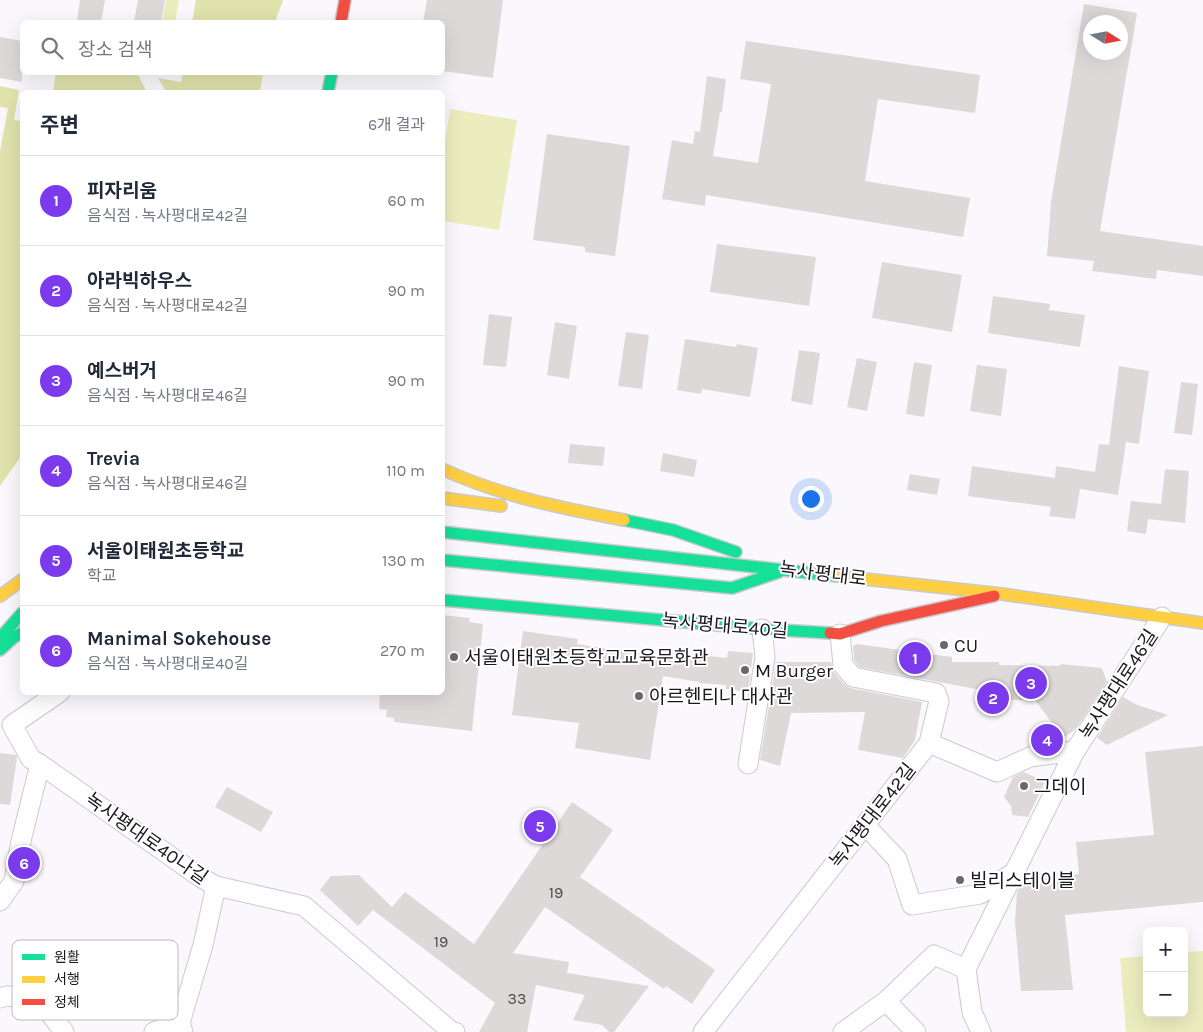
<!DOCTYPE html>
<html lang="ko">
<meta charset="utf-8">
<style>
:root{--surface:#fff;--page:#f2f2f3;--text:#1f2937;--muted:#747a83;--line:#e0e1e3;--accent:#7c3aed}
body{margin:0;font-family:Karla,"Noto Sans KR",sans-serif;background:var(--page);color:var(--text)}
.controls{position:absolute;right:15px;bottom:15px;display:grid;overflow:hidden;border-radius:8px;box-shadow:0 5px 20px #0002}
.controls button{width:45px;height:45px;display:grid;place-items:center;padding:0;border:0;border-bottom:1px solid var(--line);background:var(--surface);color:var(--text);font:25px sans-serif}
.compass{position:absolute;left:1083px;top:15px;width:45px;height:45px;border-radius:50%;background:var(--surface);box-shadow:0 5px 20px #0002;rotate:101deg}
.you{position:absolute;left:810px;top:498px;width:18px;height:18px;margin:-12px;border:4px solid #fff;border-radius:50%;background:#1a73e8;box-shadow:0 0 0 8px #1a73e833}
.badge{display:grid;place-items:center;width:32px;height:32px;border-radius:50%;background:var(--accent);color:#fff;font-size:16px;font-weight:700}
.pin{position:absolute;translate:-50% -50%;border:2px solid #fff;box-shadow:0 1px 5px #0006}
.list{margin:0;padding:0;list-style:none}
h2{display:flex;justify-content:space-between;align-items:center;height:65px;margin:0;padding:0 20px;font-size:21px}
h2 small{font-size:16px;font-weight:400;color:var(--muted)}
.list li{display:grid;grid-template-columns:32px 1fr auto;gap:15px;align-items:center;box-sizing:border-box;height:90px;padding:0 20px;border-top:1px solid var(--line)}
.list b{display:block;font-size:19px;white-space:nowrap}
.list p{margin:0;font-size:16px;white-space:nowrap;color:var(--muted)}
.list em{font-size:16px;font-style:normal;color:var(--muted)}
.icon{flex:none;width:28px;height:28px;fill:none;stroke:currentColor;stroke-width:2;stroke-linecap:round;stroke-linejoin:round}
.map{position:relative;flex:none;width:1203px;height:1032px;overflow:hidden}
.search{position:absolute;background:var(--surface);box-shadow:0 5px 20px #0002;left:20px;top:20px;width:425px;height:55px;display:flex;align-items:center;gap:12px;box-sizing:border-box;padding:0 18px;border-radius:8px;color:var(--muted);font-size:19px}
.panel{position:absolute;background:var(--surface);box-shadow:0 5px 20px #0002;left:20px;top:90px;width:425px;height:605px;border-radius:8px}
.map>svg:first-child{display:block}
.green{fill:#ebedbe}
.forest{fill:#e0e2ac}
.building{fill:#ddd9d9;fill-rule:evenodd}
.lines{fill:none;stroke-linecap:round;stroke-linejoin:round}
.street-casing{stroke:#cbc9cd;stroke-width:21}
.fast-casing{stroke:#cbc9cd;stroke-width:14}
.slow-casing{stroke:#cbc9cd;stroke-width:14}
.jam-casing{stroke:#cbc9cd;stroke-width:14}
.street{stroke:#fefeff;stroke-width:19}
.fast{stroke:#16e098;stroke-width:11}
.slow{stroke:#ffcf43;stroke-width:11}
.jam{stroke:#f24e42;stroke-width:11}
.poi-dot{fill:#6a676c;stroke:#fff;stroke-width:2}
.labels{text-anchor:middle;stroke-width:4;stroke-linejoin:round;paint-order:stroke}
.number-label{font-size:16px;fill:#4c494d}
.street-label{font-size:19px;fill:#1c191e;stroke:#fff}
.poi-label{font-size:19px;fill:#1c191e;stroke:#fff;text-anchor:start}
.key{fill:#fff;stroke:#bbbabc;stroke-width:1}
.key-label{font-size:14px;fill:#1c191e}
</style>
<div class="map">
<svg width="1203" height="1032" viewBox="0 0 1203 1032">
<rect width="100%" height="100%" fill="#faf8fc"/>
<path class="green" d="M166,0h13l-4,22h-13z
M450,109l67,11 -18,110 -56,-9v-67z
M1203,951v81h-77l-6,-74 27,-2v57h37v-61z"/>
<path class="forest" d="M196,0h87l-8,22h-83z
M56,72h65l17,3 9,17h-94z
M183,73v-1l80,1 -3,19h-94l-8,-14 23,4z
M0,86l19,4 -5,30 8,1v334l-22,31v-335l8,-43 -8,-1z"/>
<path class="building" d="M80,0h25l-4,22h-24z
M138,0h27l-4,22h-27z
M427,0h76l-10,78 -51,-7v-49h-19z
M1084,4l53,9 -37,218 103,15v30l-46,-6 -1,9 -64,-8 2,-10 -47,-5 4,-54zM1090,22h30v30h-30z
M0,37l22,4v41l-22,-4z
M746,41l234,34 -5,38 -97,-14 -13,82 105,17 -7,39 -257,-42 -1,11 -43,-7 10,-59 21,4 2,-13 5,1 7,-56 19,3 -4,33h-2l-7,44 45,7 13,-79 -31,-5z
M547,134l83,12 -15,110 -30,-4v-5l-52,-7z
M717,244l99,13 -7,49 -99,-14z
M882,262l80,13 -10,57 -80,-14z
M993,296l57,8 -1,6 36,5 -5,32 -92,-14z
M489,314l23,3 -6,50 -23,-2z
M555,322l22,4 -8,53 -22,-4z
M626,332l23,3 -7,54 -24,-3z
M685,339l51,8 1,-3 21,4 -8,49 -48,-8 -1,5 -24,-4z
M799,350l21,3 -8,52 -21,-4z
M857,358l20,4 -10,49 -20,-4z
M914,362l18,3 -8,52 -18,-3z
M977,365l30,4 -6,47 -31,-5z
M1119,366l30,5 -10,73 -13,-2 -8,53 -38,-6 -5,30 -26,-3 2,-9 -83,-11 4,-30 83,12 1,-12 39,6 4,-28 10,1z
M1181,382l17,2 -6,51 -18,-2z
M570,444l35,3 -2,19 -35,-3z
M663,453l34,7 -3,17 -34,-6z
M1165,469l24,2 -4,52 -37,-4 -2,15 -19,-3 4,-30 30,3z
M910,474l30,5 -3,16 -30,-5z
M442,615l28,3 -1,4 14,2 -11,107 -78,-9v-4l-8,-1 1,-7 -8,-1 1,-17h62z
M523,631l55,8 -1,5 104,16 1,-7 45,5 1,-7 25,2 -5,39 -22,-3v-4l-27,-2v-1l-36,-6 -13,84 -75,-12 4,-25 -67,-8z
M857,644l95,13v5h47v3l61,1 1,-2 41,4 5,14 -31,47 -13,9 -28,-38h-24l-1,4 -19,-1 1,-11 -133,-25 -5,-7 -1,-14z
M776,662h55l3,10 10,12 6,4 72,14 -7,38 -12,18 -45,-8 7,-38 -74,1 -11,53 -20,-6z
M1123,697l12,7 33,11 -61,30 -10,-7z
M1203,746v156l-138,13 8,75 -52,1 -6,-69 2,-30 6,-11 56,-7 -3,-32 78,-7 -9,-83z
M0,753l16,2 1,2 -7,48 -10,-1z
M1024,772l21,10 -17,35 -16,-2 -1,-9 -7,-9 9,-20z
M227,787l46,25 -12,20 -46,-25z
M572,802l41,28 -33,47 135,93 -23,34 -26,-18 -2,3 -119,-82 -32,46 56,9 -2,11 82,13 -35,46h-5l-7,-7 -29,-5 12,-25 -49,-10 -9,47h-48l16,-29 -122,-93 -15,16 -38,-36 11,-14 28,-1 33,32 13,-15 69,52z"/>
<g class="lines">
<defs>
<path id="street" d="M929,743l68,29 33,-15 45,-6
M40,764l160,113 16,9 88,20 147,125 4,1
M748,764l17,-107 -3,-28
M865,825l32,34 15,46 68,-11 35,-22
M0,901l14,-20 7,-40 19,-77 -9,-5 -19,-34 48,-33
M0,998l7,-2 33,4 24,32
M886,1001l30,31
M154,1032l26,-9
M183,1032l-3,-9 23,-78 13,-59
M703,1032l226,-289 10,-42 -3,-8 -83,-16 -10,-12 -3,-31
M843,1032l43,-31 48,-46 32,14
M981,1032l-9,-20 -6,-43 109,-218 87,-134"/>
<path id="fast" d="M328,92l4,-20
M624,520l49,10 63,22
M442,532l395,44
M442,560l290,28 47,-16
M442,600l320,29 68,4
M0,638l22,-25
M0,650l14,-13 8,-4"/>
<path id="slow" d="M442,469c59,27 118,39 182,51
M442,498l59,8
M837,576l165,18 201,29
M0,596l22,-16"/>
<path id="jam" d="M341,22l4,-22
M830,633l10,1 41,-13 113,-25"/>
</defs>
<use href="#street" class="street-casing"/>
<use href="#fast" class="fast-casing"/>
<use href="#slow" class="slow-casing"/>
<use href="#jam" class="jam-casing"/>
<use href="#street" class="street"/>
<use href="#fast" class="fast"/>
<use href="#slow" class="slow"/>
<use href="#jam" class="jam"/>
</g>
<g class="poi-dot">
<circle cx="944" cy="645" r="5"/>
<circle cx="454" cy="657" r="5"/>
<circle cx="745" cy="670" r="5"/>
<circle cx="639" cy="696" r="5"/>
<circle cx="1024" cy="786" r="5"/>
<circle cx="960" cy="880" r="5"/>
</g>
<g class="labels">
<g class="number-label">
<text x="556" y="898">19</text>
<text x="441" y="947">19</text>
<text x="517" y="1004">33</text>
</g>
<g class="street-label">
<text transform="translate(823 573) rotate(7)" y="7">녹사평대로</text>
<text transform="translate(725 625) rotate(5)" y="7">녹사평대로40길</text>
<text transform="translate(1118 684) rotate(-57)" y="7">녹사평대로46길</text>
<text transform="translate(872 815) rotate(-52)" y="7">녹사평대로42길</text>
<text transform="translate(147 838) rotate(35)" y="7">녹사평대로40나길</text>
</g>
<g class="poi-label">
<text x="954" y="652">CU</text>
<text x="464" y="664">서울이태원초등학교교육문화관</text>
<text x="755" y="677">M Burger</text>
<text x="649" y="703">아르헨티나 대사관</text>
<text x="1034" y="793">그데이</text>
<text x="970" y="887">빌리스테이블</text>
</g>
</g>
<rect x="12" y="940" width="166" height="80" rx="8" class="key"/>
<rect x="22" y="954" width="23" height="6" fill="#16e098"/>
<rect x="22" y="976" width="23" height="7" fill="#ffcf43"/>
<rect x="22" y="999" width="23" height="6" fill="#f24e42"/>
<g class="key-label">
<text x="54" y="962">원활</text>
<text x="54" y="984">서행</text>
<text x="54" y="1007">정체</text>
</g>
</svg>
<div class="controls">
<button>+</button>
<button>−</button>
</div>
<svg class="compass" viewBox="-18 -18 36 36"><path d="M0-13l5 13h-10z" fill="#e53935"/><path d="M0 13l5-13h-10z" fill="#747a83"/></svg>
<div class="you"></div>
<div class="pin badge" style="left:915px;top:658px">1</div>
<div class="pin badge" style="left:993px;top:698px">2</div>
<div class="pin badge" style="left:1031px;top:683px">3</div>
<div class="pin badge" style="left:1047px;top:740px">4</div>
<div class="pin badge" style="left:540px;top:826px">5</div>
<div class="pin badge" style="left:24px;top:863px">6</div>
<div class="search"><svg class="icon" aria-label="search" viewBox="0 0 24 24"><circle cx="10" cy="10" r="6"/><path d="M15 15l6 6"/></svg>장소 검색</div>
<section class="panel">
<h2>주변<small>6개 결과</small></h2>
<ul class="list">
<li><span class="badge">1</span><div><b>피자리움</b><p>음식점 · 녹사평대로42길</p></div><em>60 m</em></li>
<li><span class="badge">2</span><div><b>아라빅하우스</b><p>음식점 · 녹사평대로42길</p></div><em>90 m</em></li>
<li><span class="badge">3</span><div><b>예스버거</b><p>음식점 · 녹사평대로46길</p></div><em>90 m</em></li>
<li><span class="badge">4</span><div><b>Trevia</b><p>음식점 · 녹사평대로46길</p></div><em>110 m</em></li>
<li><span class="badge">5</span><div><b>서울이태원초등학교</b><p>학교</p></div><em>130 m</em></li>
<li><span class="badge">6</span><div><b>Manimal Sokehouse</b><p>음식점 · 녹사평대로40길</p></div><em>270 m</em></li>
</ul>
</section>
</div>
